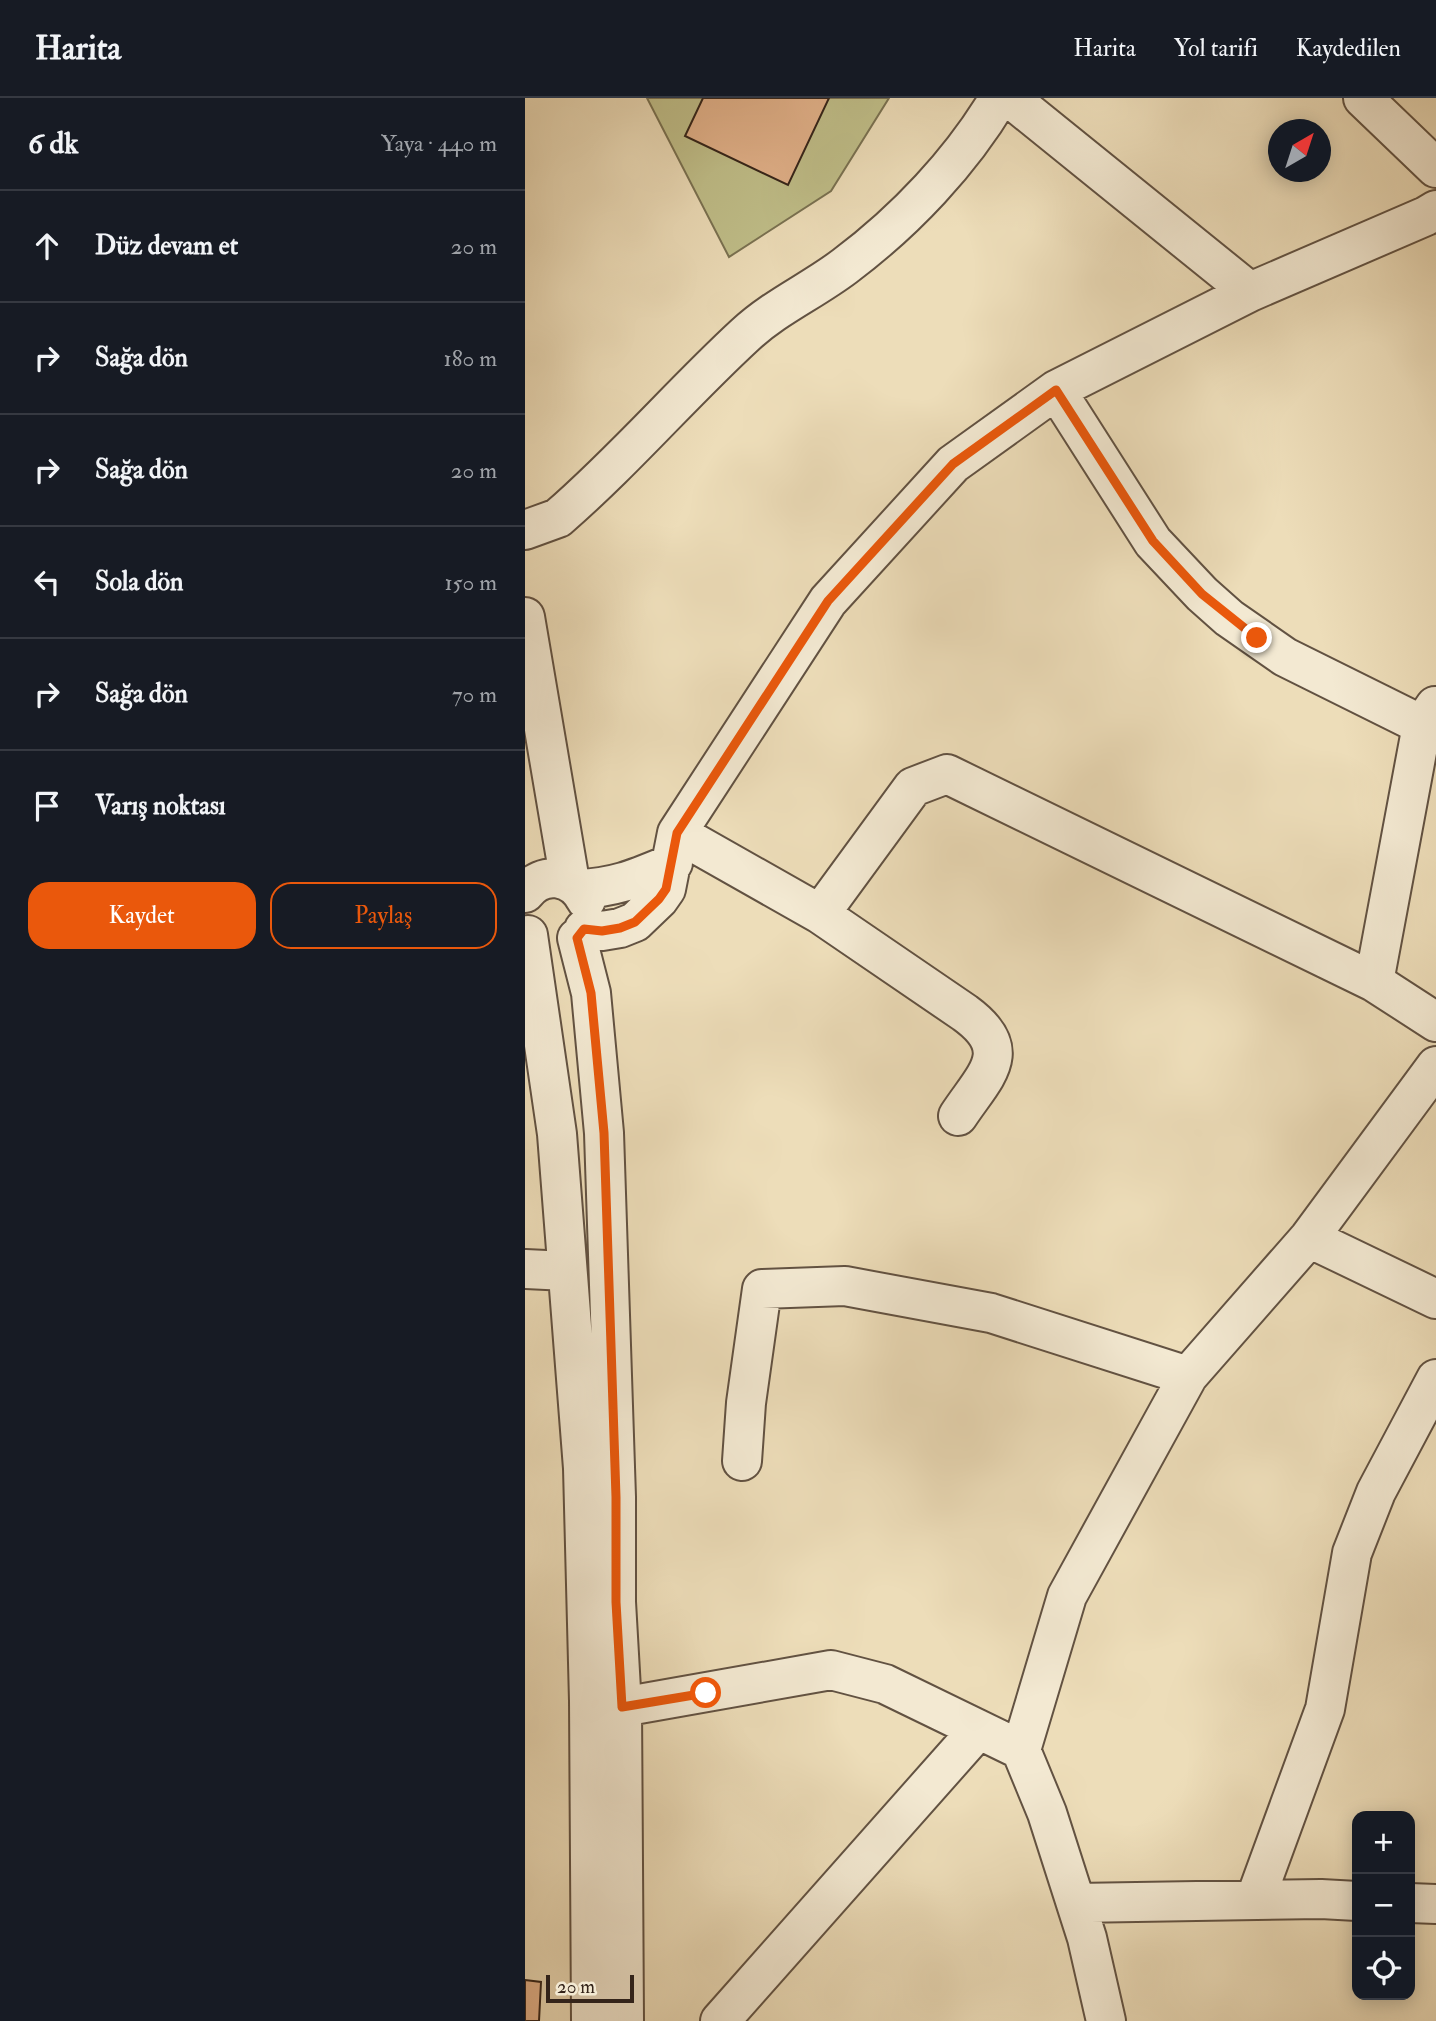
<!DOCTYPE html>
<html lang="tr">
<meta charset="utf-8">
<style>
:root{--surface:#171b24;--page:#20242c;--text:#f1f3f6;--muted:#9ea1a6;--line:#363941;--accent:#ea580c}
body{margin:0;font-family:"IM FELL Double Pica",serif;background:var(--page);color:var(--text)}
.controls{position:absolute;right:21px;bottom:21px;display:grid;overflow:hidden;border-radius:14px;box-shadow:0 4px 18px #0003}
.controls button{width:63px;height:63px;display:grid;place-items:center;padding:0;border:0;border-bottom:2px solid var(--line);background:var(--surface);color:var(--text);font:35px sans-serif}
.compass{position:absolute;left:743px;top:21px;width:63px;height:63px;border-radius:50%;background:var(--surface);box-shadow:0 4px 18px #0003;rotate:39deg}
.scale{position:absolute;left:21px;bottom:18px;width:88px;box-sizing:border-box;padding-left:7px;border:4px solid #34241a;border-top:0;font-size:19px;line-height:24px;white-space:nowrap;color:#34241a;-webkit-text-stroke:5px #f3e9d2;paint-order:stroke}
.stop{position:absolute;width:21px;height:21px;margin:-16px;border:5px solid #ea580c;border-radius:50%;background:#fff}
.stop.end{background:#ea580c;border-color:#fff;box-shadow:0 2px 7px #0008}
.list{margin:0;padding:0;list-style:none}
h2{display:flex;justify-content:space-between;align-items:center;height:91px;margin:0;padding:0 28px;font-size:30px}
h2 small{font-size:23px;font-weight:400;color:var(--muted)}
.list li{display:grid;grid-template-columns:46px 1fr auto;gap:21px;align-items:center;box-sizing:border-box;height:112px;padding:0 28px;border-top:2px solid var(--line)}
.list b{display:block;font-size:26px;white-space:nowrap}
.list em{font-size:23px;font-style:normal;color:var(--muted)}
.actions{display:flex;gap:14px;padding:21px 28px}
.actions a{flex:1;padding:16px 0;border:2px solid var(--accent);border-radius:21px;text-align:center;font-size:24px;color:var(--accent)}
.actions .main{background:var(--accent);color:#fff}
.icon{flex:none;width:38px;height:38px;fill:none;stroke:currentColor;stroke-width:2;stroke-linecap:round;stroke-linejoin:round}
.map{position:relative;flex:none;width:911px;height:1923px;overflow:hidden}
header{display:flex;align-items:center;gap:42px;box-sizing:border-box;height:98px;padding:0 35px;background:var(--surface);border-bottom:2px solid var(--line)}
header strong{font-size:33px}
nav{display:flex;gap:38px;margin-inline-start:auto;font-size:24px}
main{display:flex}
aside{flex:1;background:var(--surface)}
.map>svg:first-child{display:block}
.green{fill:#c0bf8a;stroke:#7a7252;stroke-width:2}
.building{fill:#e2b28b;stroke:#34241a;stroke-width:2}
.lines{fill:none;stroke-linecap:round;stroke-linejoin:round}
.minor-casing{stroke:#625242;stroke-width:42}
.minor{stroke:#f3e9d2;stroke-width:38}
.route{stroke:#ea580c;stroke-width:9}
</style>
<header>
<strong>Harita</strong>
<nav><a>Harita</a><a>Yol tarifi</a><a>Kaydedilen</a></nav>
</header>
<main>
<aside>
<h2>6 dk<small>Yaya · 440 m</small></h2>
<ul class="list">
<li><svg class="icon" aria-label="ahead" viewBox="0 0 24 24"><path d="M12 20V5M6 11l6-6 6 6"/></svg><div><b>Düz devam et</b></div><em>20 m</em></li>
<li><svg class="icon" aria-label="right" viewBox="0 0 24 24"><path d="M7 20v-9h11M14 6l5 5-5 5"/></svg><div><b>Sağa dön</b></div><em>180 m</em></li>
<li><svg class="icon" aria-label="right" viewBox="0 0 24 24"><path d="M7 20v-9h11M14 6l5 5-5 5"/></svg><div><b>Sağa dön</b></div><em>20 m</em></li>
<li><svg class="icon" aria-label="left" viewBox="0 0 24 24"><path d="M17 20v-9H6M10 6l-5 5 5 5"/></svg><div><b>Sola dön</b></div><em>150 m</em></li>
<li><svg class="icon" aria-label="right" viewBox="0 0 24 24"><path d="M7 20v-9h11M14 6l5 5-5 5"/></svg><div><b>Sağa dön</b></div><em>70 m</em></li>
<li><svg class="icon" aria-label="arrive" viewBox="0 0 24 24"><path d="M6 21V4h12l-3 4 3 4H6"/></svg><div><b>Varış noktası</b></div></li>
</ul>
<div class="actions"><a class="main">Kaydet</a><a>Paylaş</a></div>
</aside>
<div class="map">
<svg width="911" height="1923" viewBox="0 0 911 1923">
<rect width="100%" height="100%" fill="#edddb9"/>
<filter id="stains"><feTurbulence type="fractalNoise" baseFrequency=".00286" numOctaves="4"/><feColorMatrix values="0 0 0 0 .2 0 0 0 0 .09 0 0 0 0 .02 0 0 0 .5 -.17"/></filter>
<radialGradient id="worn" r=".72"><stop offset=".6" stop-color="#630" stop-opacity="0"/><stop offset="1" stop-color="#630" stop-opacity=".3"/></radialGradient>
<path class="green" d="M122,0h242l-58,93 -102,66z"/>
<path class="building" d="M178,0h126l-41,87 -103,-49z
M0,1882l16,2 -2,39h-14z"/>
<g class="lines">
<defs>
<path id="minor" d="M485,0l240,194
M838,0l73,70
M531,292l97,152 49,52 27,24 56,39 151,75
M0,432l33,-12c66,-57 123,-124 187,-183 30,-28 67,-44 100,-69 60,-45 116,-104 154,-168
M0,519l45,265
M910,608l-13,19 -48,257 62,40
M152,735l143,81 93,-127 34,-13 427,208
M54,791c37,-1 60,-12 94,-26
M0,795c18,-23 48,-18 61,7
M295,816l145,99c52,38 20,62 -7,103
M59,831l18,2 18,-3 15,-6 24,-23 7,-10 11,-56 151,-232 125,-137 103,-74 194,-98 176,-76 10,-6
M3,837l29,199 26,334 6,233 2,320
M52,840l14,55 13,140 12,364v105l6,105 2,314
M784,1140l127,61
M0,1171l42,2
M217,1363l4,-58 16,-114 83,-3 146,27 197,63
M97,1609l209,-37 54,14 136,66
M730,1802l70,-191 27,-156 24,-61 60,-113
M551,1805l245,-4 36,2
M885,1805l26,1
M195,1923l258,-291
M581,1923l-19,-83 -40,-125 -26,-63 46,-154 121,-220 121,-138 127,-172"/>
</defs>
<use href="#minor" class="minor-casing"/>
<use href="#minor" class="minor"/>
</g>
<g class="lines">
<path class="route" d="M181,1595l-84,14 -6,-105v-105l-12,-364 -13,-140 -14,-55 7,-9 18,2 18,-3 15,-6 24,-23 7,-10 11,-56 151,-232 125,-137 103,-74 97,151 49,53 55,44"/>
</g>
<rect width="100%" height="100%" filter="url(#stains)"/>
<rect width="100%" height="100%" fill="url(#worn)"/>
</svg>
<div class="controls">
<button>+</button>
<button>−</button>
<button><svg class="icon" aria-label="locate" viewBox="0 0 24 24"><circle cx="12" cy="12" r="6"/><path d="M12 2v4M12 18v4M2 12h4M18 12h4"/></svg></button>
</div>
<svg class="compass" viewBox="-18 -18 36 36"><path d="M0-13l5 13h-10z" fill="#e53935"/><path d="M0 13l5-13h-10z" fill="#9ea1a6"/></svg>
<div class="scale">20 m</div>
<div class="stop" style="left:181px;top:1595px"></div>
<div class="stop end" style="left:732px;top:540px"></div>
</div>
</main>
